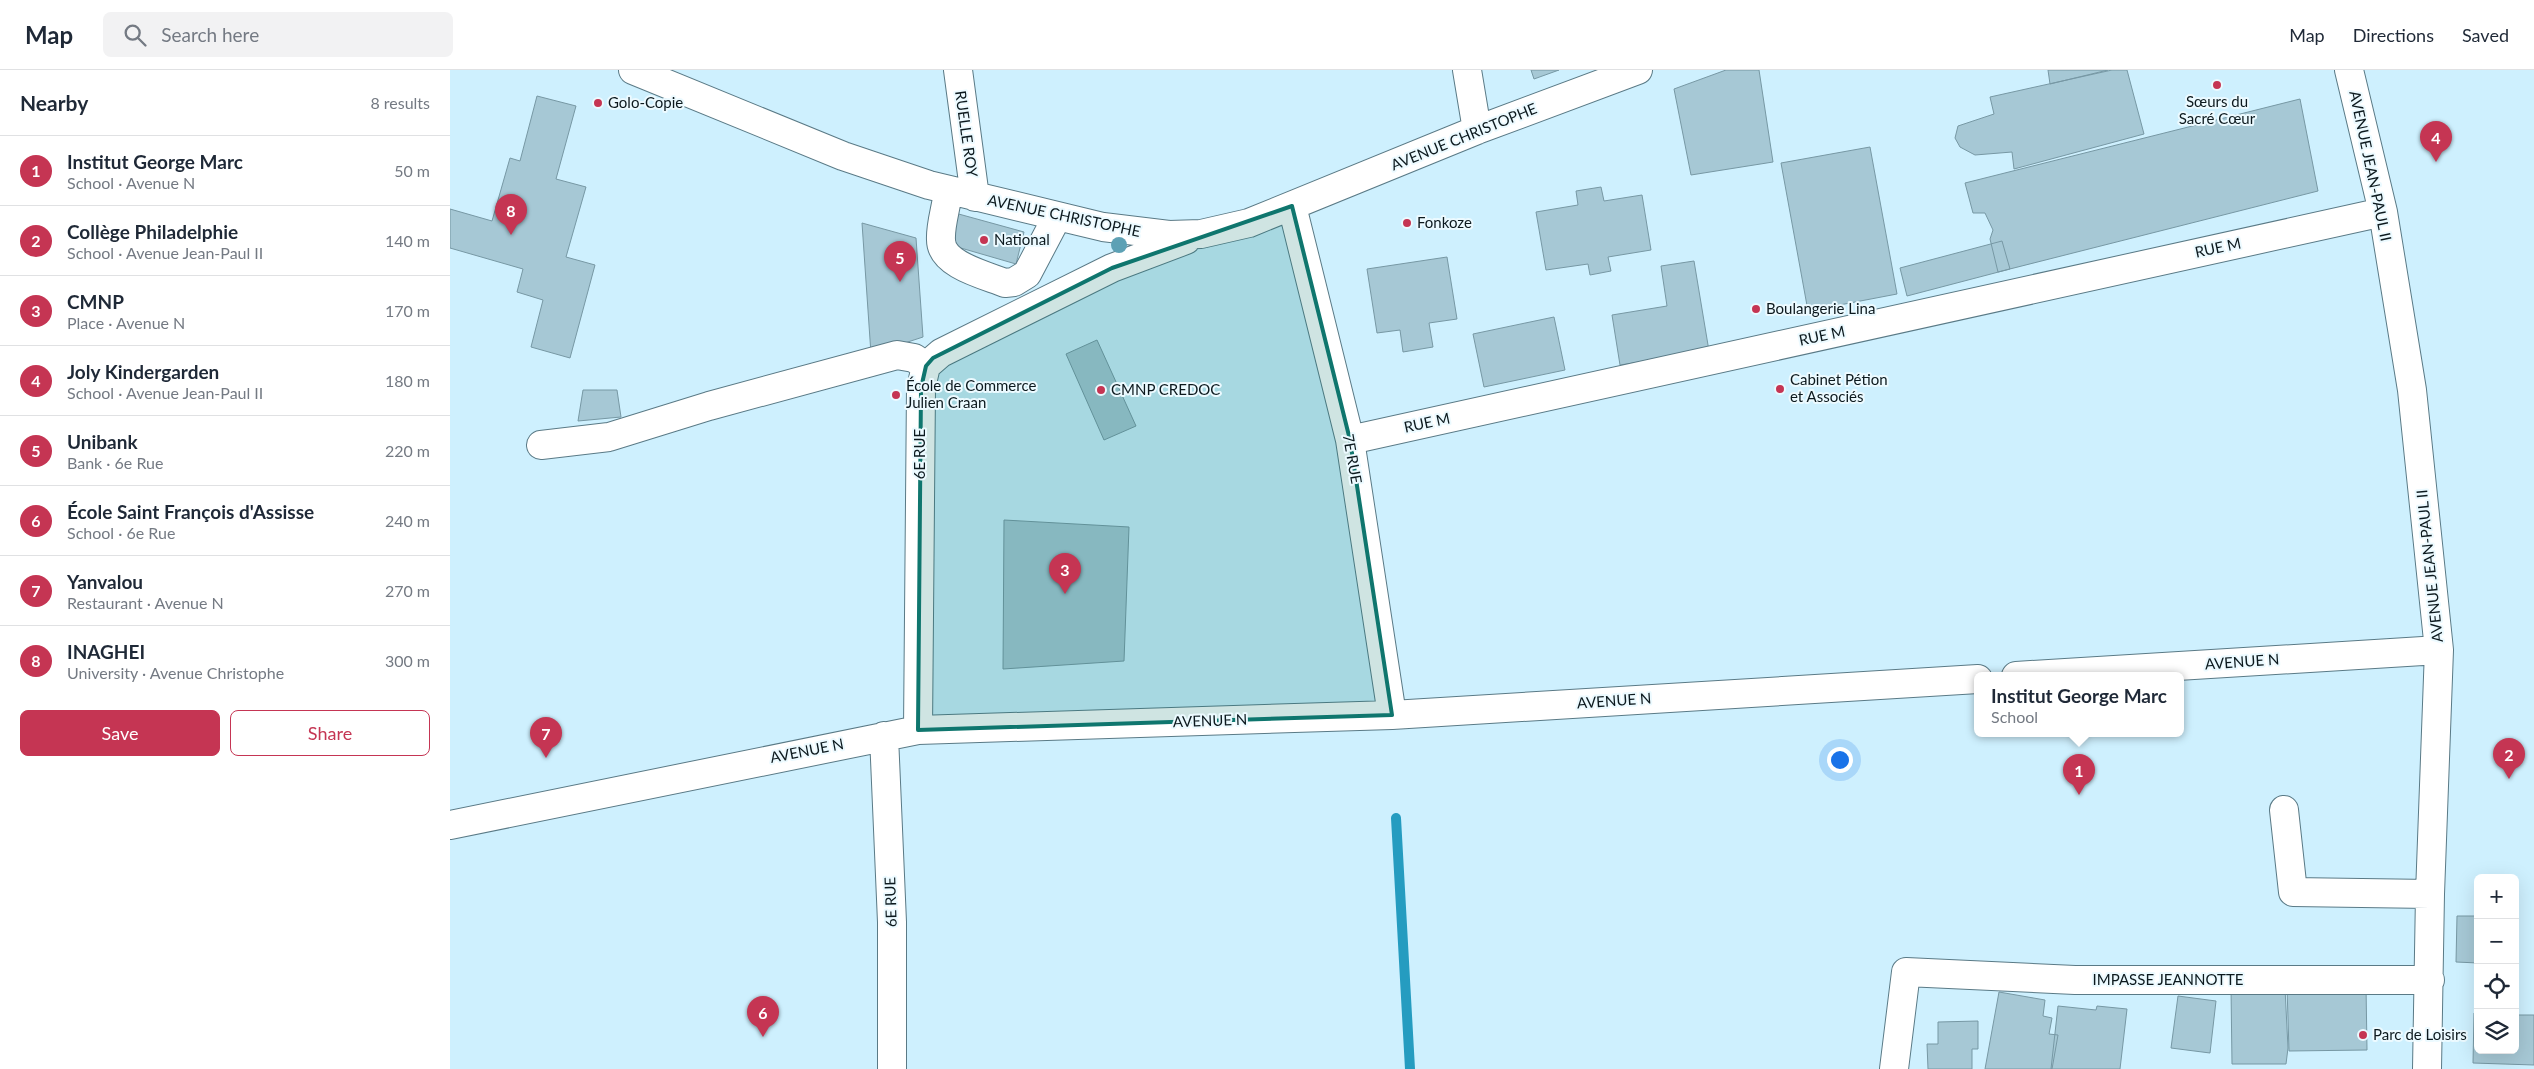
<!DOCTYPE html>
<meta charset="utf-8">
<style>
:root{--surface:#fff;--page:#f2f2f3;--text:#1f2937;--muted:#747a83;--line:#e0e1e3;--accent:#c53553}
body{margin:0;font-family:Lato,sans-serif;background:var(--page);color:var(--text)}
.controls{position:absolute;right:15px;bottom:15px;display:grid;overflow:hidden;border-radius:8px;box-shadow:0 5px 20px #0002}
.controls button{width:45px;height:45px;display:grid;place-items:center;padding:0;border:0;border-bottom:1px solid var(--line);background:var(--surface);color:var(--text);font:25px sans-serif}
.you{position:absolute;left:1389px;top:689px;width:18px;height:18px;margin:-12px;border:4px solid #fff;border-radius:50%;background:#1a73e8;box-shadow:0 0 0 8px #1a73e833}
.badge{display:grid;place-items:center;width:32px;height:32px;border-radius:50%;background:var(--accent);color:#fff;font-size:16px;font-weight:700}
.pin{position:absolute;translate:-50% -41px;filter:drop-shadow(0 1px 2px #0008)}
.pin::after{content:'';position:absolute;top:26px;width:18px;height:15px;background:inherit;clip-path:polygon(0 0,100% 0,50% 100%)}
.popup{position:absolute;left:1524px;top:602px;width:210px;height:65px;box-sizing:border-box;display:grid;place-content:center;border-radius:8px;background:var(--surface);filter:drop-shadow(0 1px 4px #0005);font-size:16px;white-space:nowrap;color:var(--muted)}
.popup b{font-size:19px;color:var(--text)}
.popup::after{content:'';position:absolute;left:50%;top:100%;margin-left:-10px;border:10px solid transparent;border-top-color:var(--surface)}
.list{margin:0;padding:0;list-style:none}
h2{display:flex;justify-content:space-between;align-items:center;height:65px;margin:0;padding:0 20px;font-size:21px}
h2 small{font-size:16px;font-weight:400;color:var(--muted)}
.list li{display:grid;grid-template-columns:32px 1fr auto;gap:15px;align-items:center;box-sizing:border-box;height:70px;padding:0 20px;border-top:1px solid var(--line)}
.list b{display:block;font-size:19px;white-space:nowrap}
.list p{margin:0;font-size:16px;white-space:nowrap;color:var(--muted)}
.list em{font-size:16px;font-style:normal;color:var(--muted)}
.actions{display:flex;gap:10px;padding:15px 20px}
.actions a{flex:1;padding:11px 0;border:1px solid var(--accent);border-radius:8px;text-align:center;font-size:18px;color:var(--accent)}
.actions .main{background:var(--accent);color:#fff}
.icon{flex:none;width:28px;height:28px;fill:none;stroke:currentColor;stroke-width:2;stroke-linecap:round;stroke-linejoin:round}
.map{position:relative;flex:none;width:2084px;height:999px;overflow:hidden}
header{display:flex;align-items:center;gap:30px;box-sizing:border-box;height:70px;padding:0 25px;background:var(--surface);border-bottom:1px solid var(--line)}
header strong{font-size:24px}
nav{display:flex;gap:28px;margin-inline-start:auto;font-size:18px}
.search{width:350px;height:45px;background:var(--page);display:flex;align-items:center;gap:12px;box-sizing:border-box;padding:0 18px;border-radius:8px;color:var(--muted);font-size:19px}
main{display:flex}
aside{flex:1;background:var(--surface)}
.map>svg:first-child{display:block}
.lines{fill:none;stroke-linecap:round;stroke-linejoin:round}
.stream{stroke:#259cc0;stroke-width:10}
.building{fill:#a6c8d5;stroke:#7798a4}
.minor-casing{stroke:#5a7a86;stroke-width:30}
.minor{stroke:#fff;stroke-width:28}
.tree{fill:#5da1b5}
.marked{fill:#0f766e;fill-opacity:0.2;stroke:#0f766e;stroke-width:4;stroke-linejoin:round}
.poi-dot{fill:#c53553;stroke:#ecfaff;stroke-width:2}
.labels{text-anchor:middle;stroke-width:4;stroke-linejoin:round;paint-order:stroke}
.poi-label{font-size:15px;fill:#0c191e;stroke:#ecfaff;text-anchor:start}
.street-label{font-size:15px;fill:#0c191e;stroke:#ecfaff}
</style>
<header>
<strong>Map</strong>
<div class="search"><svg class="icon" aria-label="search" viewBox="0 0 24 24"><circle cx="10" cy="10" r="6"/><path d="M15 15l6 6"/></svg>Search here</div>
<nav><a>Map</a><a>Directions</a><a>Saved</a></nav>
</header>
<main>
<aside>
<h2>Nearby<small>8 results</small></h2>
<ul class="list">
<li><span class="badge">1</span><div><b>Institut George Marc</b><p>School · Avenue N</p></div><em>50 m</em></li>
<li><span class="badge">2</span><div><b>Collège Philadelphie</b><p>School · Avenue Jean-Paul II</p></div><em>140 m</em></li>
<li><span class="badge">3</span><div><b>CMNP</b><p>Place · Avenue N</p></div><em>170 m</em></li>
<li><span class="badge">4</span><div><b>Joly Kindergarden</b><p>School · Avenue Jean-Paul II</p></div><em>180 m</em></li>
<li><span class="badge">5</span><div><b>Unibank</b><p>Bank · 6e Rue</p></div><em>220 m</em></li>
<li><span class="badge">6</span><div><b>École Saint François d'Assisse</b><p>School · 6e Rue</p></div><em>240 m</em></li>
<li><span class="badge">7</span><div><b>Yanvalou</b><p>Restaurant · Avenue N</p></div><em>270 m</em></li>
<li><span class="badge">8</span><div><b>INAGHEI</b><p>University · Avenue Christophe</p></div><em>300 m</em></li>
</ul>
<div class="actions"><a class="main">Save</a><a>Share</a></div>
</aside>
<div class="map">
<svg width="2084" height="999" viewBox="0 0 2084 999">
<rect width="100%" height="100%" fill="#cef0fe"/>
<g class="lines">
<path class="stream" d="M946,748l14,251"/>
</g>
<path class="building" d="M1081,0h28l-25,9z
M1276,0h33l14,92 -82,13 -17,-86z
M1598,0h60l-58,14z
M1662,0h15l17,64 -130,35 -2,-17 -37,3 -15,-8 -5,-9 3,-12 36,-12 -4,-17z
M87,26l39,10 -20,73 30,8 -20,70 29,8 -25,93 -39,-11 12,-47 -26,-8 6,-23 -73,-21v-39l42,12 18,-63 10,3z
M1850,29l18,92 -320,81 -8,-33 3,-9 -8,-17h-12l-8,-30z
M1420,77l27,147 -89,17 -27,-148z
M1151,117l3,14 38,-6 9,55 -43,7 3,14 -21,4 -2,-11 -42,6 -10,-58 42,-7 -2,-14z
M505,143l69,19 -8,32 -69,-20z
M412,153l54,15 7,99 -52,17z
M1552,171l8,28 -103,27 -7,-28z
M997,187l10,62 -28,4 4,24 -30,5 -3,-22 -23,3 -10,-64z
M1244,191l15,90 -89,14 -8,-50 55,-9 -6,-40z
M1104,247l11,53 -81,17 -11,-53z
M647,270l39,86 -32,14 -38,-86z
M133,320h34l4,27 -43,4z
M554,450l125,7 -5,134 -121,8z
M2007,846h21v47l-22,-1z
M1916,915l1,65 -78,1 -2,-64z
M1781,918h54l3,60 -2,16h-54z
M1549,922l46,8 -2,16 9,2 -3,16 9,1 -6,34h-67z
M1728,926l38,5 -6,52 -39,-5z
M1608,936l38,4 1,-4 30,3 -7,60h-69z
M2024,943l4,1v36h37v-35h19v50l-61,-2z
M1528,951v28h-6v20h-44l-1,-25h11v-22z"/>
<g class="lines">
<defs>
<path id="minor" d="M183,0l210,86 86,29 174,42 66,8 32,-1 48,-11 228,-93 161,-60
M508,0l17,127
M1017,0l10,60
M1899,0l34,142 29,178 27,260 -9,244 -3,175
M498,120c-1,16 -8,34 -7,50 0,25 44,35 64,43l9,-1 13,-8 30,-57
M842,136l58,234 42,275
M900,370l1033,-228
M91,375l68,-8 100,-31 188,-51 17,3 12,8
M1566,606l423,-26
M468,660l3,-342 5,-22 15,-13 171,-85 74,-28
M434,666l8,186v147
M1834,740l9,82 137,2
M0,755l468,-95 474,-15 586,-36
M1444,999l12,-97 169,8h355"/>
</defs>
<use href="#minor" class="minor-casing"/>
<use href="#minor" class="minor"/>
</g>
<circle class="tree" cx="669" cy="175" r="8"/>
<path class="marked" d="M842,136l58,234 42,275 -474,15 3,-342 5,-22 7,-8 179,-90z"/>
<g class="poi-dot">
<circle cx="1767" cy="15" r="5"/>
<circle cx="148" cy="33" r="5"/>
<circle cx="957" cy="153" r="5"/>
<circle cx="534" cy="170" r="5"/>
<circle cx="1306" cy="239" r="5"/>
<circle cx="1330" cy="319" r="5"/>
<circle cx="651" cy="320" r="5"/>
<circle cx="446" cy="325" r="5"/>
<circle cx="1913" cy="965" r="5"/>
</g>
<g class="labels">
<g class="poi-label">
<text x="1767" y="37" text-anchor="middle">Sœurs du<tspan x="1767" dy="17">Sacré Cœur</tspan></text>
<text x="158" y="38">Golo-Copie</text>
<text x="967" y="158">Fonkoze</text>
<text x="544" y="175">National</text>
<text x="1316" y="244">Boulangerie Lina</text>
<text x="1340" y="315">Cabinet Pétion<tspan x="1340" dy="17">et Associés</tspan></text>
<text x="456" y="321">École de Commerce<tspan x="456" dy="17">Julien Craan</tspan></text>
<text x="661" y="325">CMNP CREDOC</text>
<text x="1923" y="970">Parc de Loisirs</text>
</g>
<g class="street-label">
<text transform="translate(516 64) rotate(82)" y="5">RUELLE ROY</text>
<text transform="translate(1014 67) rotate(-22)" y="5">AVENUE CHRISTOPHE</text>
<text transform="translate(1920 96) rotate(78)" y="5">AVENUE JEAN-PAUL II</text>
<text transform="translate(614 146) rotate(12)" y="5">AVENUE CHRISTOPHE</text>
<text transform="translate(1768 178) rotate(-12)" y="5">RUE M</text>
<text transform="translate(1372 266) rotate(-12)" y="5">RUE M</text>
<text transform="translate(977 353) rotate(-12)" y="5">RUE M</text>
<text transform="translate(470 384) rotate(-90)" y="5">6E RUE</text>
<text transform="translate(902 389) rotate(80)" y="5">7E RUE</text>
<text transform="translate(1980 496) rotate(-96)" y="5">AVENUE JEAN-PAUL II</text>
<text transform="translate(1792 592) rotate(-4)" y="5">AVENUE N</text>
<text transform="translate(1164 631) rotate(-4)" y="5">AVENUE N</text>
<text transform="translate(760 651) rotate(-2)" y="5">AVENUE N</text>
<text transform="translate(357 681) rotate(-11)" y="5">AVENUE N</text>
<text transform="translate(441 832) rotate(-92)" y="5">6E RUE</text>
<text x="1718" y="915">IMPASSE JEANNOTTE</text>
</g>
</g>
</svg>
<div class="controls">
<button>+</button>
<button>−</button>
<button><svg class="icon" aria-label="locate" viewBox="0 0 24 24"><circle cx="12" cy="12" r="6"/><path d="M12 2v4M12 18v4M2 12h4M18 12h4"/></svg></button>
<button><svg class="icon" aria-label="layers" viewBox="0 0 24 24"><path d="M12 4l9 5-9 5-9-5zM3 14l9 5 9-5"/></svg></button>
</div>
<div class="you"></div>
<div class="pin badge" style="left:1629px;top:725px">1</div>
<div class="popup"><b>Institut George Marc</b>School</div>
<div class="pin badge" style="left:2059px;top:709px">2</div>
<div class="pin badge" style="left:615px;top:524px">3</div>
<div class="pin badge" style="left:1986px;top:92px">4</div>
<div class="pin badge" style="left:450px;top:212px">5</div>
<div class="pin badge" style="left:313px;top:967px">6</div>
<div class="pin badge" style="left:96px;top:688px">7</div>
<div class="pin badge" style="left:61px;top:165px">8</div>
</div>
</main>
